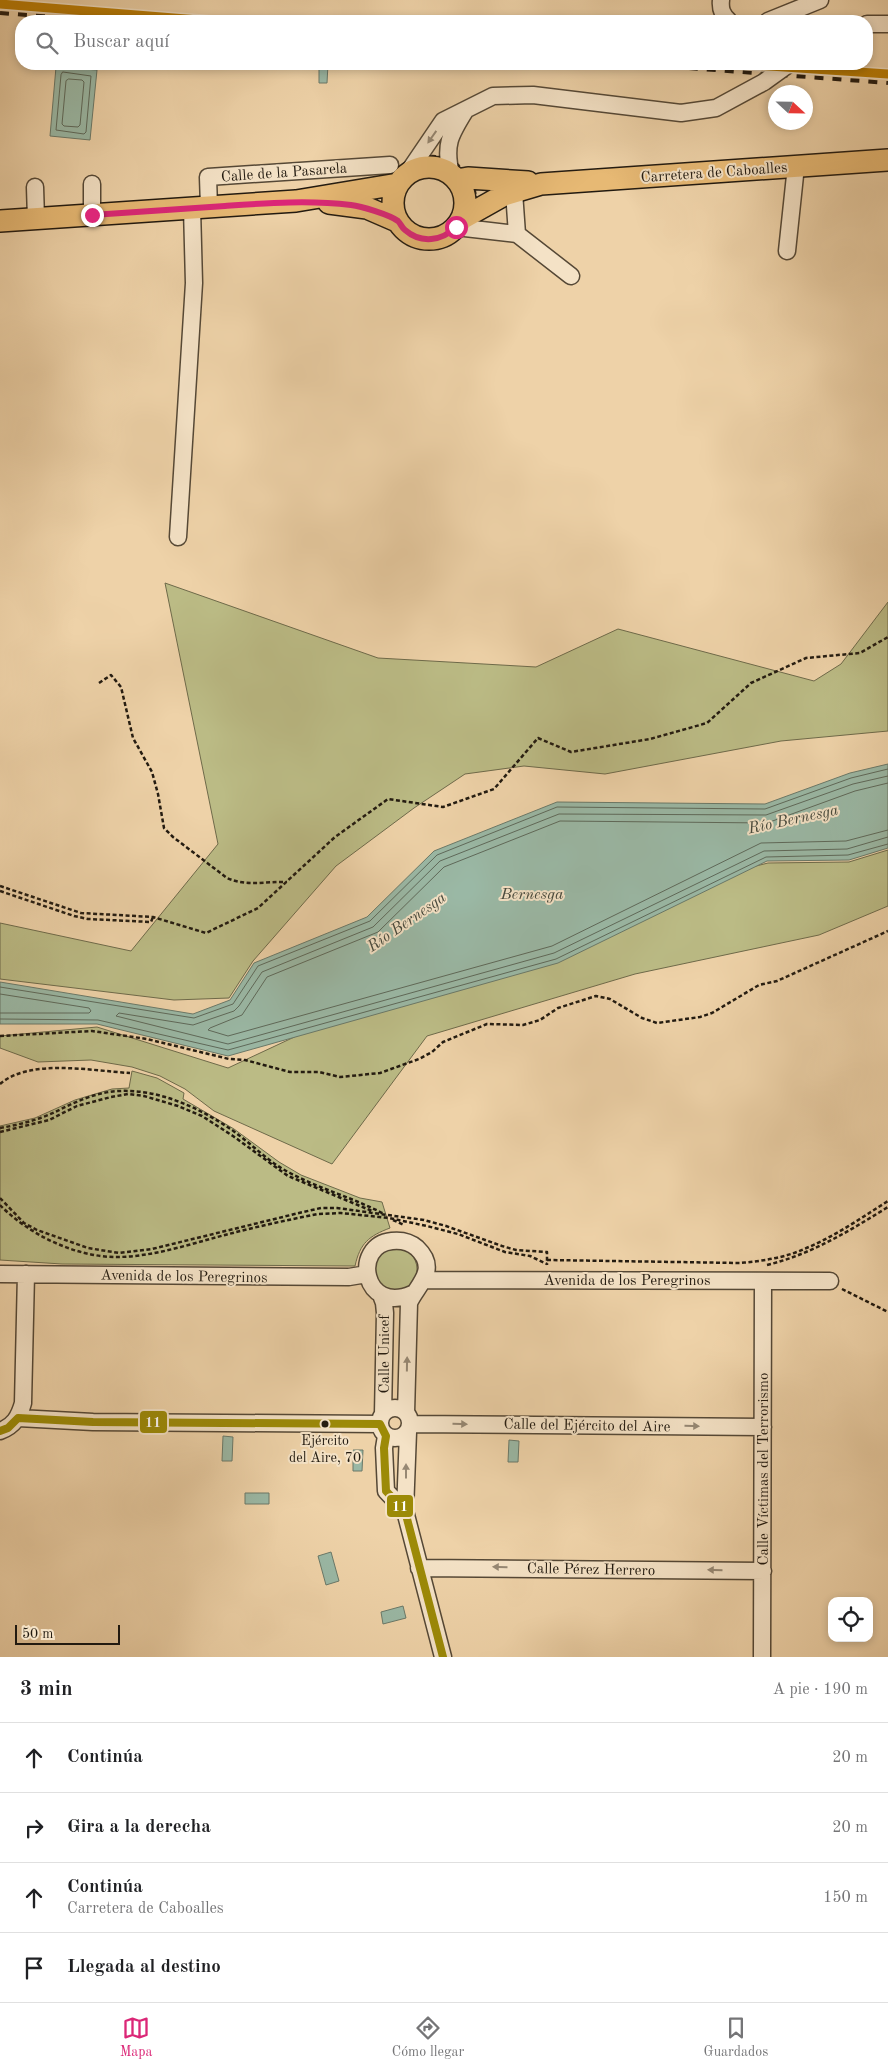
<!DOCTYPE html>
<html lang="es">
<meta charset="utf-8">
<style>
:root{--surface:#fff;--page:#f2f2f2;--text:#202124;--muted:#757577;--line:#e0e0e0;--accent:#db2777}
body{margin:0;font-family:"Old Standard TT",serif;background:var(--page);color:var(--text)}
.controls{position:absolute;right:15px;bottom:15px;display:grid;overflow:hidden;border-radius:10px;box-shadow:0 2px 8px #0003}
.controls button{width:45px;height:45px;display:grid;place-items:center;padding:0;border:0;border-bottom:1px solid var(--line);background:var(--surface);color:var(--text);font:25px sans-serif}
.compass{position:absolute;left:768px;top:85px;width:45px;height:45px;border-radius:50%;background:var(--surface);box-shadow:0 2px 8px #0003;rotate:112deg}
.scale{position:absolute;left:15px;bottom:12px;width:105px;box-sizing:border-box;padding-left:5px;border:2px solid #221a10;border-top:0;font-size:14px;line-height:18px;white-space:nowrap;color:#221a10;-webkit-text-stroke:4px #f4e2c6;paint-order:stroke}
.stop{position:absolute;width:15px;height:15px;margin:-11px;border:4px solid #db2777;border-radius:50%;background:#fff}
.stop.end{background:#db2777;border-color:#fff;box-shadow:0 1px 5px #0008}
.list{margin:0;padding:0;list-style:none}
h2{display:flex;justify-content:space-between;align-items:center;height:65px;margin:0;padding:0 20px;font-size:21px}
h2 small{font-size:16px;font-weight:400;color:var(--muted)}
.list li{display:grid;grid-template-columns:32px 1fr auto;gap:15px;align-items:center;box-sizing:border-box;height:70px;padding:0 20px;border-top:1px solid var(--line)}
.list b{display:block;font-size:19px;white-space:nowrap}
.list p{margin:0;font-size:16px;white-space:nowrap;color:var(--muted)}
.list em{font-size:16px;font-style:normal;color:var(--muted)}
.icon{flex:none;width:28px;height:28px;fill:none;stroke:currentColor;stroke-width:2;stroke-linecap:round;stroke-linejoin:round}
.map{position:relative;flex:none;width:888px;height:1657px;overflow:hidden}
.search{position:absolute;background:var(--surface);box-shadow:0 2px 8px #0003;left:15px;right:15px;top:15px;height:55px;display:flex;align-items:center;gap:12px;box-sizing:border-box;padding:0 18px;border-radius:20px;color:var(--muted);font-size:19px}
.sheet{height:345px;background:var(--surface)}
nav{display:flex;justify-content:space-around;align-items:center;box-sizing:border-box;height:70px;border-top:1px solid var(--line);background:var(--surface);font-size:14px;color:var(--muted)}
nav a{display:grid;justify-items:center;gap:2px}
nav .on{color:var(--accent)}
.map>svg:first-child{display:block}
.green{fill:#bbbb85;stroke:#6e6a4a}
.water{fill:#9ab8a5;stroke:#6a7969}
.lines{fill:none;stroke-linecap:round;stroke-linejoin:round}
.shore{stroke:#5e695a;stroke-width:1}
.minor-casing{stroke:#554836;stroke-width:19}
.major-casing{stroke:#221a10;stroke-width:24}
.path{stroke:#221a10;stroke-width:2.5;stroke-dasharray:4 2.5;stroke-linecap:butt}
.minor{stroke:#f4e2c6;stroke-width:16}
.major{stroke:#e7b974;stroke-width:21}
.rail{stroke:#221a10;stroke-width:4;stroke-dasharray:9 9;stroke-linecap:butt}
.minor-bridge-casing{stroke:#554836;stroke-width:19;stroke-linecap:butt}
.minor-bridge{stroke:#f4e2c6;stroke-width:16}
.bus-1-casing{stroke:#f4e2c6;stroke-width:11}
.bus-1{stroke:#9c8a07;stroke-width:8}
.rail-1-casing{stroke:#f4e2c6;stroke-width:12}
.rail-1{stroke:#bd7f05;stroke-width:9}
.oneway{fill:#968874}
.route{stroke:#db2777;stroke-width:6}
.bus-dot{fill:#221a10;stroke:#f4e2c6;stroke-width:2}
.labels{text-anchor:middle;stroke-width:4;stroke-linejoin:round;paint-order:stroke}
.bus-label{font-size:14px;fill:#221a10;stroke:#f4e2c6}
.street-label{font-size:15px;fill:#221a10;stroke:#f4e2c6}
.water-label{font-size:16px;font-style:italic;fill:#46493d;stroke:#f4e2c6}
.line-badge{stroke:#f4e2c6;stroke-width:2}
.badge-label{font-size:14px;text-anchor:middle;font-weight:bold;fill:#fff}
</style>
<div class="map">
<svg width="888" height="1657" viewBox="0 0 888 1657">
<rect width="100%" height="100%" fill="#eed2a8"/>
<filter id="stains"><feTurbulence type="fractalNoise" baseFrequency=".004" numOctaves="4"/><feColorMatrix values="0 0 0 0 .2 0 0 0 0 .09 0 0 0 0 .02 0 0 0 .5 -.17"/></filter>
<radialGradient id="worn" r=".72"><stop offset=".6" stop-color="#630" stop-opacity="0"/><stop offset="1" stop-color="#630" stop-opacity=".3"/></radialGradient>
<path class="green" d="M165,583l213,75 158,9 82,-38 196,52 27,-17 47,-62v129l-107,10 -176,33 -81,-8 -59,8 -51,34 -78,58 -83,95 -24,37 -55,2 -174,-21v-56l131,28 87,-107z
M888,850v56l-69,29 -184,39 -208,62 -95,128 -118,-53 -29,-22 -25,-13 -28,-9 -41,-7 -53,2 -38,-14v-12l97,-9 131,41 321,-150 219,-55 81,-1z
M132,1071l25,7 27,15 -1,6 51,30 45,33 22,13 59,23 22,4 8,26c-21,8 -30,15 -35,38l-293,-2 -62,-4v-134l35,-8 40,-18 37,-11 17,-1z
M375 1269a21 21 0 1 1 42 0a21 21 0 1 1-42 0Z"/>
<path class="water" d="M319,64h9l-1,19h-8z
M56,67l41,3 -7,70 -40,-4z
M888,764v84l-39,12 -82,1 -209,102 -330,93 -131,-32h-97v-42l193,32 37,-14 24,-37 113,-46 67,-66 123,-49 208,2 85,-31z
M223,1436l10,1 -1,24h-10z
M509,1440l10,1 -1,21h-10z
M353,1450h10l-1,21h-9z
M245,1493h24v11h-24z
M331,1552l8,29 -13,4 -8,-29z
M403,1606l3,12 -23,6 -2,-12z"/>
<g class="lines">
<path class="shore" d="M63,72l28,4 -5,56 -2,2 -28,-4 5,-55z
M69,79l13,1 2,2 -4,43 -2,2 -14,-1 -2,-2 4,-43z
M888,776l-35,8 -87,31 -207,-1 -119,47 -67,66 -111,45 -23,34 -5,5 -41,14 -74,-12 -3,3 112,28 326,-91 210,-102 83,-2 41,-12
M888,783l-33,8 -88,32 -207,-2 -116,46 -66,65 -111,45 -25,38 -32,13 -2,2 20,6 324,-90 209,-103 85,-2 42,-11
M0,987l194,31 39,-14 25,-38 112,-45 67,-66 120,-48 208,2 86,-31 37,-9
M0,994l89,14 2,3 -2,2h-89
M0,1019l98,1 130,30 328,-91 210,-102 82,-2 40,-11"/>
<defs>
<path id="minor" d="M721,0c-1,9 1,15 8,21
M768,21l52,-21
M867,24h21
M407,174l36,-53 50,-25 40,-1 148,18 35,-5 48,-26
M451,174c-7,-29 -1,-39 14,-63
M92,184v31
M35,187l1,32
M514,192l3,42 54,42
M209,207l-1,-30 182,-12
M456,227l61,7
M787,251l9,-85
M178,537l16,-254 -2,-75
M0,1274l349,3 18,-3
M424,1280l406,1
M381,1295l3,8 1,10 -2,101
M380 1423a15 15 0 1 1 30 0a15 15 0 1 1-30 0Z
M406,1413l3,-110c7,-17 31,-33 8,-55 -7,-6 -16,-8 -25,-7 -41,4 -29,74 20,53
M18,1418l75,4 287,2
M411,1424l352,3
M0,1431c14,-5 19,-14 23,-28l3,-129
M408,1432l-3,79 38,146
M386,1436l-2,12 2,43 19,20
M419,1568l344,3
M762,1657l1,-376"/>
<path id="major" d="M393 203a36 36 0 1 1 72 0a36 36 0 1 1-72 0Z
M457,180l11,-2 60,4
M329,203l38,5 30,13
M463,218l41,-23 37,-11 347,-24
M0,221l296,-20 102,-17"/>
</defs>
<use href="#minor" class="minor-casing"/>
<use href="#major" class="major-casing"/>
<path class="path" d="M386 201a45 45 0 1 1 90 0a45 45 0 1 1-90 0Z
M99,683l12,-8 10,12 12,51 19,34 6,22 6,34 9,9 54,41c20,9 39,3 60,4
M0,886l81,27 72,4 53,16 52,-25 77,-71 53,-38 55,8 51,-18 44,-51 33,14 79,-13 57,-16 44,-40 55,-25 54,-5 28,-16
M0,891l74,25 14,3 63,3 2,-5
M0,1036l92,-5 55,8 82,20 16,1 45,12h29l21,5 40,-4 39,-14 13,-7 11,-10 44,-18 36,1 17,-5 18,-12 38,-12 14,3 32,19 15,5 43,-6 12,-4 47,-28 18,-4 111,-50
M0,1084c30,-26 92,-13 130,-11
M0,1128c18,-3 38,-8 55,-16 20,-10 41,-20 64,-21 40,-2 81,17 113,39 20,14 36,32 58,43 30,16 64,25 94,41
M0,1132l49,-12 28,-14 34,-9 17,-3 16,2 34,10 24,10 31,20 55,40 84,35
M0,1198l24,25 13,7 51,18 31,5 33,-4 147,-36 22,-5h16l87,12 22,6 56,20 14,4 31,2v13
M0,1205c28,29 75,52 116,52 37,0 74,-13 109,-22 30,-8 62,-15 93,-21l23,-1 48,5 38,8 31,8 47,18 25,4 17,8
M393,1220l11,5
M547,1260l193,3c22,-2 44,-5 64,-14 30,-12 57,-31 84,-48
M767,1265c45,-11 82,-34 121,-58
M842,1289l46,23"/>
<use href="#minor" class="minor"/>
<use href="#major" class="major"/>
<path class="rail" d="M0,13l108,8
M635,64l253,19"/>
<defs>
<path id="minor-bridge" d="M764,82l25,-18"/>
</defs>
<use href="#minor-bridge" class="minor-bridge-casing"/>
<use href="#minor-bridge" class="minor-bridge"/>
<defs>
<path id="bus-1" d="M0,1431l8,-3 10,-10 75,4 287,2 6,12 -2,12 2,43 19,20 38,146"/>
</defs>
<use href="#bus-1" class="bus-1-casing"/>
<use href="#bus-1" class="bus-1"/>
<defs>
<path id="rail-1" d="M0,4l211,17
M738,64l150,10"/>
</defs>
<use href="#rail-1" class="rail-1-casing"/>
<use href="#rail-1" class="rail-1"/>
</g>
<defs><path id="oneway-solid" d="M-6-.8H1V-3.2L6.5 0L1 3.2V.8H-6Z" transform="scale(1.25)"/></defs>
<g class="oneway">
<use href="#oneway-solid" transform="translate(432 137) rotate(125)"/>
<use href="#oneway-solid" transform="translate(407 1364) rotate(-89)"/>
<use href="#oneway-solid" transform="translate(460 1424) rotate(1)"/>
<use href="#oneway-solid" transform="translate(692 1426) rotate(1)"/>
<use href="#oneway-solid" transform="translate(406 1471) rotate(-90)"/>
<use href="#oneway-solid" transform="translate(500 1567) rotate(-179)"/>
<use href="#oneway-solid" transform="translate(715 1570) rotate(-179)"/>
</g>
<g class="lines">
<path class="route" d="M92,215c44,-3 89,-6 133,-9 43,-3 84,-6 126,-1 10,1 39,10 47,16 3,3 4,7 7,9 16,14 37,11 51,-3"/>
</g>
<circle class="bus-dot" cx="325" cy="1424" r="4.5"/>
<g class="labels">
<g class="bus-label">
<text x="325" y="1445">Ejército<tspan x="325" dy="17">del Aire, 70</tspan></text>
</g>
<g class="street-label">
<text transform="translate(284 172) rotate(-4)" y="5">Calle de la Pasarela</text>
<text transform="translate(714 172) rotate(-4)" y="5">Carretera de Caboalles</text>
<text transform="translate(184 1276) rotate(1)" y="5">Avenida de los Peregrinos</text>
<text x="627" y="1285">Avenida de los Peregrinos</text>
<text transform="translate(384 1354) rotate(-90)" y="5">Calle Unicef</text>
<text transform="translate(587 1425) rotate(1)" y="5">Calle del Ejército del Aire</text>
<text transform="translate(763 1469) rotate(-90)" y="5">Calle Víctimas del Terrorismo</text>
<text transform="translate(591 1569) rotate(1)" y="5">Calle Pérez Herrero</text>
</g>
<g class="water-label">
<text transform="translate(793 818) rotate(-12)" y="6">Río Bernesga</text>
<text x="532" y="899">Bernesga</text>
<text transform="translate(406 921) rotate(-35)" y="6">Río Bernesga</text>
</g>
</g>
<g class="line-badge">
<rect x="139" y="1410" width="29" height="24" rx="5" fill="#9c8a07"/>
<rect x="386" y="1494" width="28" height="24" rx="5" fill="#9c8a07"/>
</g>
<g class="badge-label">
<text x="153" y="1427">11</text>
<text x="400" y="1511">11</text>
</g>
<rect width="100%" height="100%" filter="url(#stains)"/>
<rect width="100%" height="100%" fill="url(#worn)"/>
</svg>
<div class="controls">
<button><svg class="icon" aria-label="locate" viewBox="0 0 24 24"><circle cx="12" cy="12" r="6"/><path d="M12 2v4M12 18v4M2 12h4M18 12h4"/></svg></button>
</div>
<svg class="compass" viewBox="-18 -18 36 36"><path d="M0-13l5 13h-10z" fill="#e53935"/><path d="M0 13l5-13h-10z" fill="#757577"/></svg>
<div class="scale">50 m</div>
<div class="stop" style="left:456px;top:227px"></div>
<div class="stop end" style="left:92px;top:215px"></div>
<div class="search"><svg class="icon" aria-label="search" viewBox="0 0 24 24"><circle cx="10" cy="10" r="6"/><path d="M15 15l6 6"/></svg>Buscar aquí</div>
</div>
<section class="sheet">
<h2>3 min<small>A pie · 190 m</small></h2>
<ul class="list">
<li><svg class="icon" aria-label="ahead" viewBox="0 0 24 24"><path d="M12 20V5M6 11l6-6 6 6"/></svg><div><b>Continúa</b></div><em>20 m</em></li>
<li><svg class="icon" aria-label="right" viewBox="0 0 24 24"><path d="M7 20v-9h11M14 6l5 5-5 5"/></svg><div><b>Gira a la derecha</b></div><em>20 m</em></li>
<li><svg class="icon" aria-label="ahead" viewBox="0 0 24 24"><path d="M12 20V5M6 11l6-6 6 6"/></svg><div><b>Continúa</b><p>Carretera de Caboalles</p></div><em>150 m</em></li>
<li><svg class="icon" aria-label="arrive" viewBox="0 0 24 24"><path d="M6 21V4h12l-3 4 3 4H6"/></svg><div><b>Llegada al destino</b></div></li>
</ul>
</section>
<nav>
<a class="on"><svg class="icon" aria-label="map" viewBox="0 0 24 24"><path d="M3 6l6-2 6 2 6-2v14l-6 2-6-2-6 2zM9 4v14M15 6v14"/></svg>Mapa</a>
<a><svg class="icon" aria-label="directions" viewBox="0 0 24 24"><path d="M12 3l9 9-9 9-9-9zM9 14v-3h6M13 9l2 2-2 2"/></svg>Cómo llegar</a>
<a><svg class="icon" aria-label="saved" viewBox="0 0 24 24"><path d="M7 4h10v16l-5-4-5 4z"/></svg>Guardados</a>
</nav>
